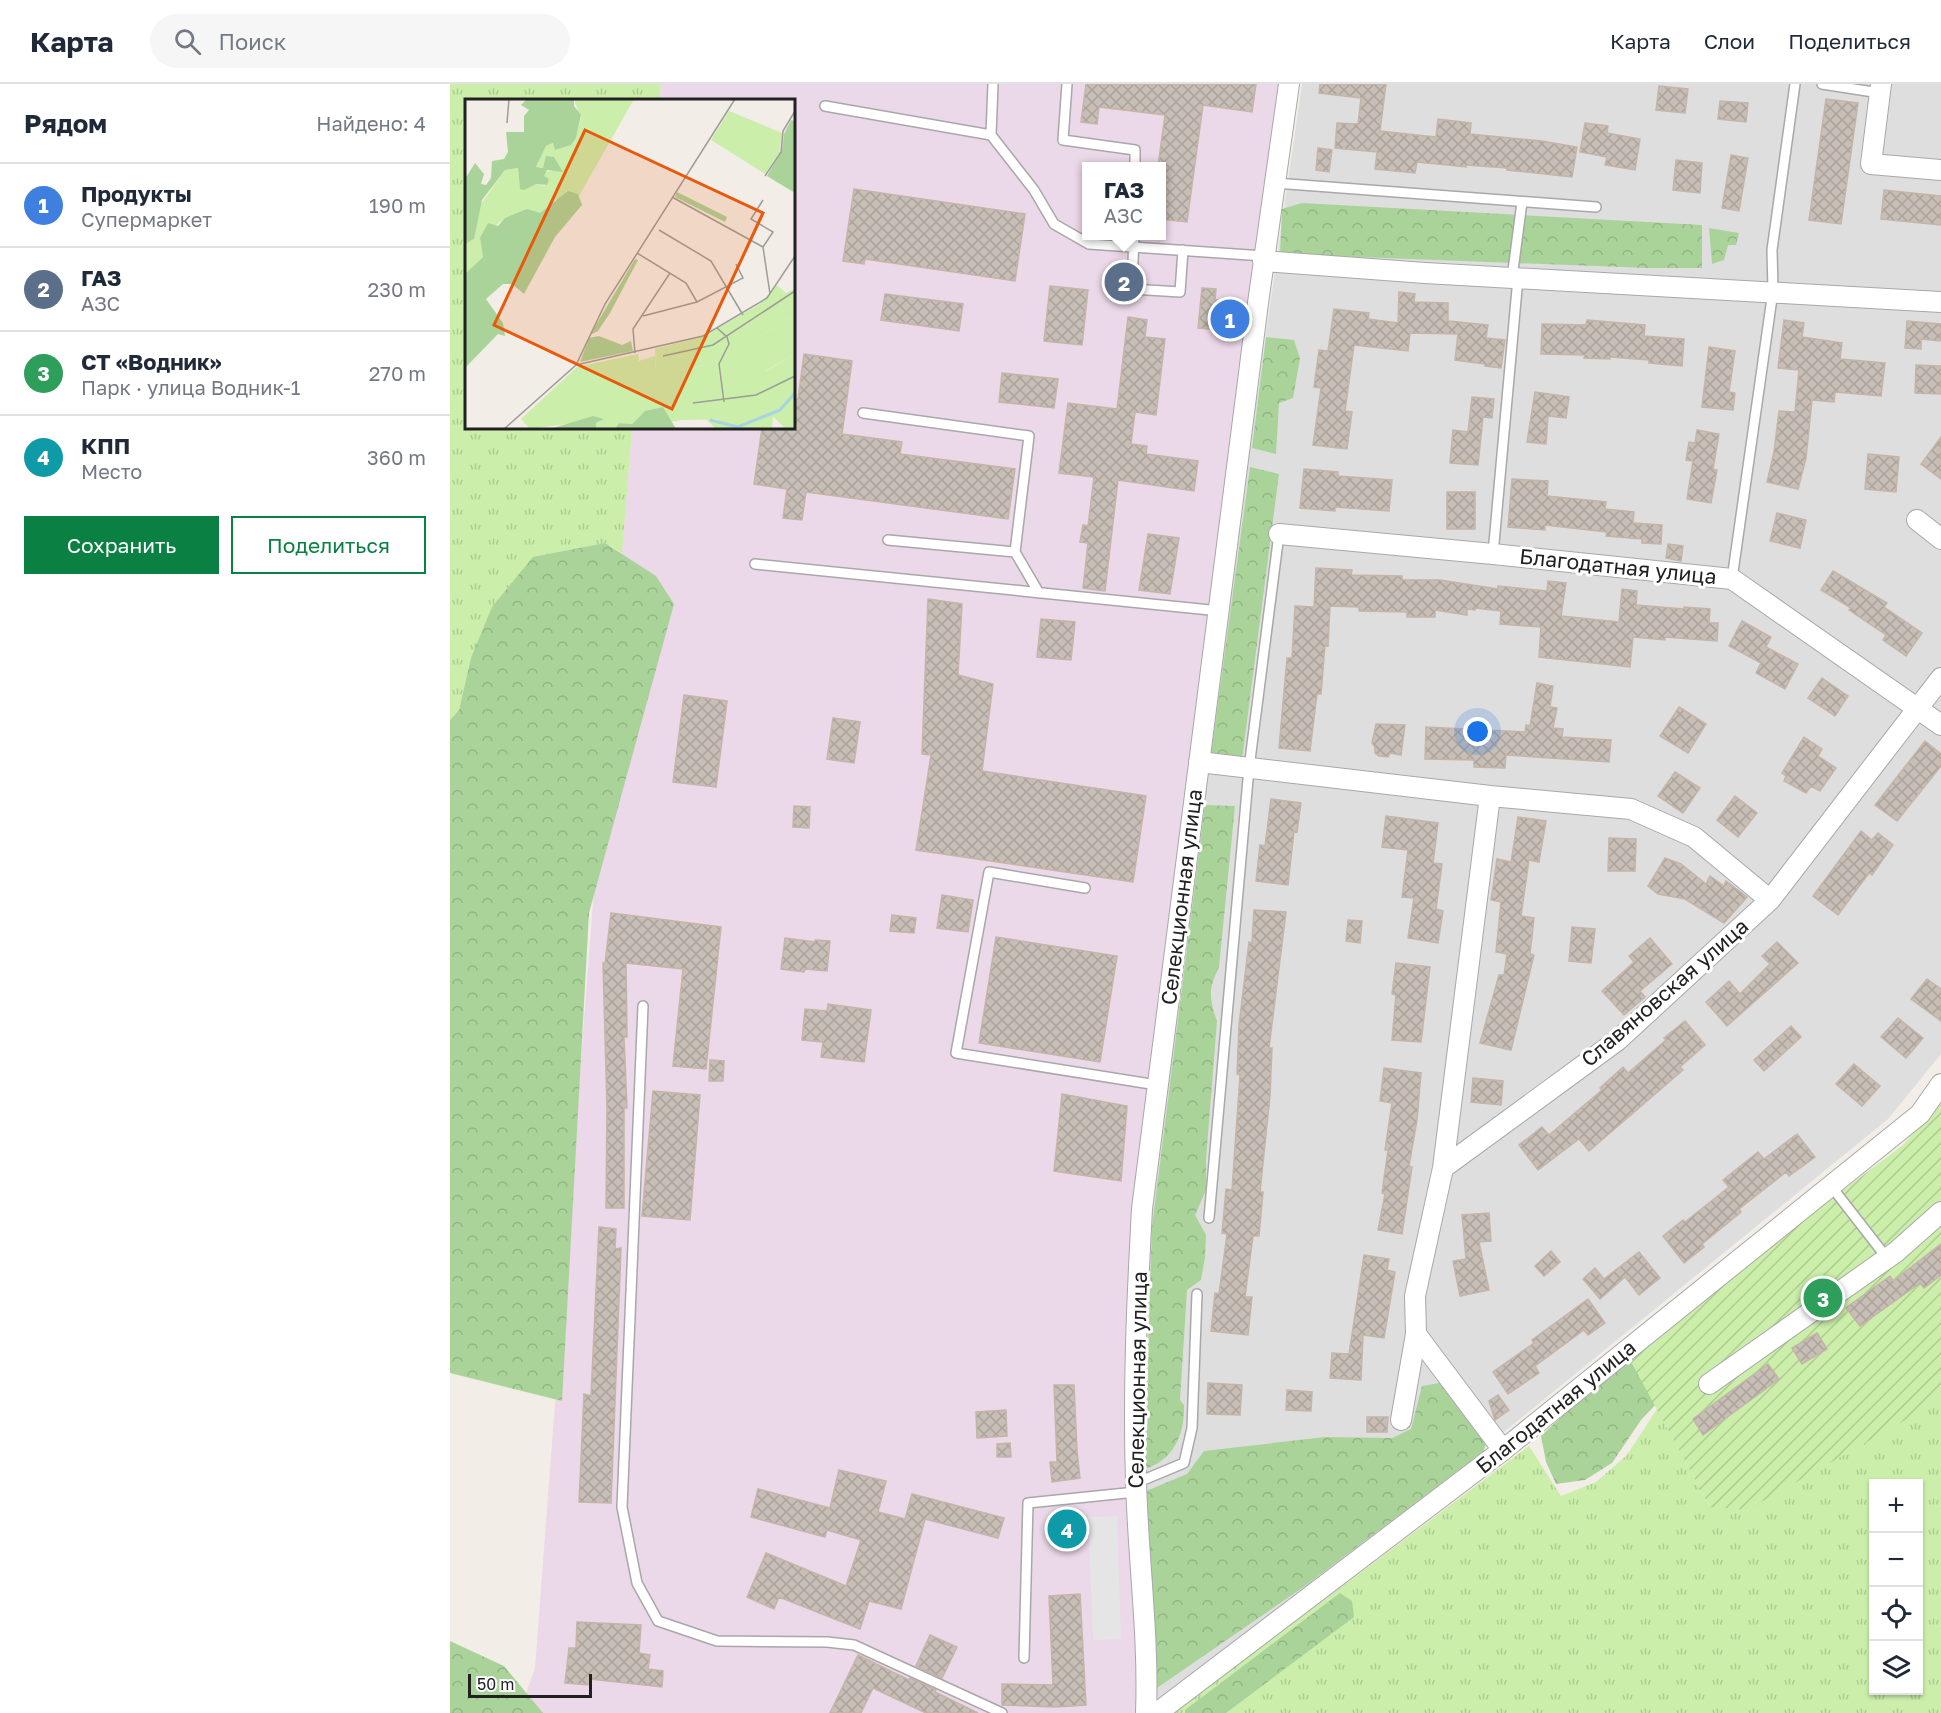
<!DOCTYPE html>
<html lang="ru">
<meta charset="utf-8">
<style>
:root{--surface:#fff;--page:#f6f6f7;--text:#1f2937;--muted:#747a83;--line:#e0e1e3;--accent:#0b8043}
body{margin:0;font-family:"Golos Text",sans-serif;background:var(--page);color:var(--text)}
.controls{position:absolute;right:18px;bottom:18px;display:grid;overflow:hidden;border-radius:0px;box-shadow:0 2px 4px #0004}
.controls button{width:54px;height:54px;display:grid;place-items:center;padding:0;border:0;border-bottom:2px solid var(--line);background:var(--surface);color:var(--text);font:30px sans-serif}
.scale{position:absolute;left:18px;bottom:15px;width:124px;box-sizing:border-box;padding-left:6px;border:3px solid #212121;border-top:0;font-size:16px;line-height:21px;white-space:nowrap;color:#212121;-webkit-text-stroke:4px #fff;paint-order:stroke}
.you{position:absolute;left:1028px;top:648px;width:21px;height:21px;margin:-15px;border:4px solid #fff;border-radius:50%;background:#1a73e8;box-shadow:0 0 0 9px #1a73e833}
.badge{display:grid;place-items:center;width:39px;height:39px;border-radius:50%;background:var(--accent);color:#fff;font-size:20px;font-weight:700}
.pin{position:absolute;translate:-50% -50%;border:3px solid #fff;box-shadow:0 2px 6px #0006}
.popup{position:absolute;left:632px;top:78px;width:84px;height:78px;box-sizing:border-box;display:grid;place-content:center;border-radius:0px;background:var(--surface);filter:drop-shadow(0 2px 4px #0005);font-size:20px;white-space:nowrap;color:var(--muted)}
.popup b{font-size:22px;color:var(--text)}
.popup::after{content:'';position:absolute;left:50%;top:100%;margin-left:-12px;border:12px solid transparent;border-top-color:var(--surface)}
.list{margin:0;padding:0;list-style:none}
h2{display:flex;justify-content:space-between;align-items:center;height:78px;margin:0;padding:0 24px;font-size:26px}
h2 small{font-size:20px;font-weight:400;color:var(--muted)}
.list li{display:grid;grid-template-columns:39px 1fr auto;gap:18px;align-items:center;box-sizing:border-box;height:84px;padding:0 24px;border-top:2px solid var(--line)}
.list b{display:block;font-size:22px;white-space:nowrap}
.list p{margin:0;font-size:20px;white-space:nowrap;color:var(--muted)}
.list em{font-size:20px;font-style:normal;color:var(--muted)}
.actions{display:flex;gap:12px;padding:18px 24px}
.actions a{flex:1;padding:14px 0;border:2px solid var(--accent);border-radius:0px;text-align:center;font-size:21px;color:var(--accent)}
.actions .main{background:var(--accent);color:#fff}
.icon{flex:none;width:33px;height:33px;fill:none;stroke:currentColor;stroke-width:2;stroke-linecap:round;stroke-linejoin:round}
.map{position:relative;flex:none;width:1491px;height:1629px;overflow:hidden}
header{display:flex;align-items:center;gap:36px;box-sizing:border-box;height:84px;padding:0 30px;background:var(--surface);border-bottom:2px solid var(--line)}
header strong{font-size:28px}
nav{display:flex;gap:33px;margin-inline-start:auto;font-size:21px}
.search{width:420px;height:54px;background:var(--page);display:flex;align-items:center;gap:15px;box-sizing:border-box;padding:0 21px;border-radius:33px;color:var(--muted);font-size:22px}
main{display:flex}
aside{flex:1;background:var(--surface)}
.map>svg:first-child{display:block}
.residential{fill:#dfdede}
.industrial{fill:#ebd8e8;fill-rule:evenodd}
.grass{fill:url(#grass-tufts);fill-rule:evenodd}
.forest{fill:url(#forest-crowns)}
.garden{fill:url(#garden-furrows)}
.parking{fill:#e5e5e5}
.building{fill:url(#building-cross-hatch);stroke:#c5b5a8;stroke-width:1.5}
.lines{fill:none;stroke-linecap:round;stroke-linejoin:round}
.lane-casing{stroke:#a8a8a8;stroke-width:12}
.street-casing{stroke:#a8a8a8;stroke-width:22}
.lane{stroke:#fff;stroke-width:9}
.street{stroke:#fff;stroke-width:20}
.labels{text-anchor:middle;stroke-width:6;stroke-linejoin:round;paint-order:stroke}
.street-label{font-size:21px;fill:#212121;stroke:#fff}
.inset-river{fill:none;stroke:#a5d4e2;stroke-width:3}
.inset-road{fill:none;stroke:#9e9c98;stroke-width:1.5}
.view{fill:#e8590c;fill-opacity:0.15;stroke:#e8590c;stroke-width:3}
.inset-edge{fill:none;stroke:#212121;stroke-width:3}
</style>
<header>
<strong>Карта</strong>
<div class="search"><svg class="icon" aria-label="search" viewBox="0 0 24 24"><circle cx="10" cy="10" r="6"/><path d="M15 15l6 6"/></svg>Поиск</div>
<nav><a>Карта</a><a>Слои</a><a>Поделиться</a></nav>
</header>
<main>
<aside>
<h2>Рядом<small>Найдено: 4</small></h2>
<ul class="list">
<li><span class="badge" style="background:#3f7fe0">1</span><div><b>Продукты</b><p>Супермаркет</p></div><em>190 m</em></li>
<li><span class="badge" style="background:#5c6f8a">2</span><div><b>ГАЗ</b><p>АЗС</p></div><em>230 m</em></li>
<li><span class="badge" style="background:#2e9e5b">3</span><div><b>СТ «Водник»</b><p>Парк · улица Водник-1</p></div><em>270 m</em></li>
<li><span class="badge" style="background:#0f9aa8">4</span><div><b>КПП</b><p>Место</p></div><em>360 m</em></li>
</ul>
<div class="actions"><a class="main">Сохранить</a><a>Поделиться</a></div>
</aside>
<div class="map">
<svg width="1491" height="1629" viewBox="0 0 1491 1629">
<defs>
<pattern id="grass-tufts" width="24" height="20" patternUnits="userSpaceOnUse" patternTransform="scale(1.5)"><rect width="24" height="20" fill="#cbeeaa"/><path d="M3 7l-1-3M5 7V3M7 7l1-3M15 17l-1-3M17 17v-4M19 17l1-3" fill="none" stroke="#aecc92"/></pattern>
<pattern id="forest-crowns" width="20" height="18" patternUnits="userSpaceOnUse" patternTransform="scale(1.5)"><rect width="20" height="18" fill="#aad399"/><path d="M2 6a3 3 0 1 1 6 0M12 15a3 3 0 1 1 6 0" fill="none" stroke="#92b584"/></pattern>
<pattern id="garden-furrows" width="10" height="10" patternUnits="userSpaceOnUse" patternTransform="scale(1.5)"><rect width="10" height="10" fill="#cbeeaa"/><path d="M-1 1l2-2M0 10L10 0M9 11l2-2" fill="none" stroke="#aecc92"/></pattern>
<pattern id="building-cross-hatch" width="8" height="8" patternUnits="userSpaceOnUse" patternTransform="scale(1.5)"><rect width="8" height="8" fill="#c7beb6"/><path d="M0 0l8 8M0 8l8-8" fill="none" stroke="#aba39c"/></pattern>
</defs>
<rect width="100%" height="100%" fill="#f2eee7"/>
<path class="residential" d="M852,0h639v970l-53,65 -552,450 35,52 -116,92h-102l-13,-236 7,-266 57,-449z"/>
<path class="industrial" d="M211,0h624l-149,1128 3,501h-620l16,-45 57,-753 40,-487h162v-328h-135zM636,82h76v70h-76z"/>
<path class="grass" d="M0,0h211l-2,16h-193v328h166l-10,125 -17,-10 -134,115 -12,52 -9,10z
M1491,1307v322h-767l355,-267 32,50 35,-14 31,-27 30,-46 53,98 213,-97zM1424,1400h44v206h-44z"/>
<path class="forest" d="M852,119l400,22v43h-55l-367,-14 2,-45z
M1259,144l30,5 -3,12h-8l-4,15 -12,4z
M816,253l28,3 6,18 -7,40 -14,5 -3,51 -24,-6z
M800,383l29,7 -37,286 -31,-5z
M155,459l51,33 18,28 -85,309 -27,488 -112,-28v-653l9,-10 12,-52 21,-51 41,-50z
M755,721l30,1 -16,161c-11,23 -10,30 -2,54l-11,139v30l-11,25 11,20 -1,22 -4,23 -14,10 -7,110 4,5c1,28 -10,56 -40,64l8,-242z
M1315,1182l-81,109 -43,45 -29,43 -27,17 -29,4 -10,-22 -5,-26 66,-62z
M995,1298l41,59 -2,10 -179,135 -148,102 -11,-197 41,-17 17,-23 121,-14 67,1 19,-9 11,-43z
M890,1509l12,8 2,16 -128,96h-41v-3z
M0,1557l54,25 39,47h-93z"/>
<path class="garden" d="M1491,1018v289l-18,19 -176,100 -37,-3 -81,-149 151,-120 123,-93z"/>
<path class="parking" d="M778,221l16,1 -3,35 -16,-2z
M667,1432l4,123 -28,1 -5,-123z"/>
<path class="building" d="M636,0h170l-4,28 -49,-7 -16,117 -26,-3v-53h-3l7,-51 -66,-8 -2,17 -16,-2z
M870,0h66l-6,47 56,6 2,-18 33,4 -1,11 72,7 35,6 -5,30 -65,-7v-2l-41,-3v2l-49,-5 -2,11 -40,-4 2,-17 -42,-4 2,-25 21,1 3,-26 -42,-5z
M1209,2l29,3 -3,24 -29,-3z
M1376,15l32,4 -17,121 -32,-4z
M1270,17l28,2 -2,19 -28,-3z
M1135,39l23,3 -1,7 33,6 -5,31 -30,-5 2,-8 -27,-5z
M868,64l14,2 -3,22 -13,-2z
M1281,71l17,3 -9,53 -17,-3z
M1226,76l26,3 -2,30 -27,-3z
M404,105l171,25 -10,67 -150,-22 -1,5 -21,-3z
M1434,106l57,6v29l-60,-6z
M600,202l38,4 -6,55 -38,-4z
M752,204l14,1 -1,11h10l-2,30 -25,-2z
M949,208l16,2 -1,8 34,1v18l40,4 -2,13 19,2 -4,28 -16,-2v-2l-30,-4 3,-26 -48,-1 -2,18 -54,-6 -9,66 7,1 -5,37 -34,-4 8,-57 -7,-1 5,-37 9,1 6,-42 35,4 -1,6 30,4z
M435,210l78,10 -4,27 -78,-11z
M678,233l19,3 -2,17 20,2 -9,76 -21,-3 -4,32 16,2 -1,8 52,7 -4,30 -76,-11 -13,111 -22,-3 5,-45 -8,-1 3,-17 5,1 6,-49 -35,-4 9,-70 49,6z
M1137,236l58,5 -1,11 40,3 -2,27 -33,-3v-3l-39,-3v2l-26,-1 1,-3 -44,-1 1,-30 44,1z
M1334,236l20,3 -2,14 40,6 -2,16 45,4 -4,33 -46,-4 -1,10 -22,-2 -6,58 -8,31 -31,-7 7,-30 5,-41 16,1 4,-42 -21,-2z
M1457,237l34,3v17l-20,-2v10l-16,-1z
M1259,263l26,4 -6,41 6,1 -2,17 -31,-3z
M354,270l48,7 -10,73 60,8 -2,12 115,15 -7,50 -202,-27 -4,28 -19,-2 4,-29 -33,-5 8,-56h32v-29h4z
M1466,281l25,1v28l-26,-1z
M552,289l56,6 -4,29 -55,-6z
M1085,308l34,5 -3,21 -18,-2 -2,28 -19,-2z
M1022,313l22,2 -2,19 -9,-1 -5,48 -28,-2 3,-33 15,2z
M1247,346l22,4 -6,35 4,1 -6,33 -24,-4 6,-38 -7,-1 3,-18 6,1z
M1491,353v42l-20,-15z
M1418,370l31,3 -3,35 -31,-3z
M854,385l34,3v4l54,4 -3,31 -54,-4v4l-35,-3z
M1062,395l36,2 -1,15 59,6 -1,7 29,3 -1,11 29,2 -1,19 -19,-1v-4l-36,-3 1,-4 -62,-7v5l-37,-3z
M997,408h28v37h-28z
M1327,429l29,7 -6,28 -30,-7z
M698,450l31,4 -9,56 -31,-4z
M1218,460l15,2 -2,15 -15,-3z
M866,484l36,2 -1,5 51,1v4h38l58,9v-3l49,5 1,-10 18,2 -5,33 58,6 3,-33 15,2 -1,14 48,4v-2l26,2 -1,14h9l-1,18 -52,-4v3l-32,-3 -3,30 -91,-10 2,-30 -41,-3 1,-13 -26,-3v2l-8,-1v6l-32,-5v7h-28v-5l-48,-1v-4l-29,-1 -2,40 -3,-1 -4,49h-4l-7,57 -31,-3 8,-90h5l3,-52 19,1z
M1383,487l54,32 -3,4 38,26 -16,23 -23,-16 3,-5 -37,-25 2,-2 -30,-18z
M478,515l34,5 -4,71 35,9 -11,87 164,25 -13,86 -217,-32 15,-95 -9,-1z
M591,535l34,3 -4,38 -34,-3z
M1292,537l29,16 -5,10 32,17 -13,25 -29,-16 5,-10 -32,-17z
M1372,594l26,18 -13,20 -27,-18z
M1087,599l16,3 -3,21 7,1 -4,20 10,1 -1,8 49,3 -2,22 -103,-7 -1,13 -31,-1v-7l-49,-1 1,-32 99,5 1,-7 4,1z
M234,611l43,6 -11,86 -43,-5z
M1229,623l27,17 -18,29 -28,-17z
M383,634l27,4 -6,41 -27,-4z
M926,640l29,1 -4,30 -11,-2 -2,4 -9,-1 -4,-3v-6l-3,-4z
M1354,653l18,12 -4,7 18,12 -16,23 -9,-5 -5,7 -22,-12 2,-5 -4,-3z
M1475,657l16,13v12l-44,55 -22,-16z
M1225,688l25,16 -17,25 -25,-17z
M1285,712l22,17 -19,24 -21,-17z
M821,715l30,4 -4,29 -3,-1 -6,54 -32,-4 4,-36 5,1z
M344,722l16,1 -1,21 -16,-1z
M936,732l52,7 -5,40 9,1 -6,45 7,2 -5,32 -30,-5 6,-40 -12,-1 6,-47 -26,-3z
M1068,733l28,4 -7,41 -10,-2 -8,56 13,2 -4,36 4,1 -23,95 -31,-7 19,-68h5l3,-21 -11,-2 5,-50 -10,-2 6,-41 14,3z
M1411,747l11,9 6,-7 15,12 -21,30 -3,-2 -31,42 -25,-19z
M1159,754l27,1 -1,32h-27z
M1215,774l16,6 25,20 4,-8 14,10 2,-5 21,16 -23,26 -39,-24 -27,-5 -10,-8z
M492,811l31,5 -5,32 -31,-4z
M804,826l32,2 -17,136h3l-2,48 -10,96h3l-4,44h-6l-8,61h7l-4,38 -37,-4 4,-38 4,1 8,-60 -5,-1 4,-44 6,1 8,-115 -3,-1 2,-49 10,-83 3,1z
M161,829l110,14 -15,142 -33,-3 10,-97 -57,-6 1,74h-3l3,71h-3v100h-18l1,-100 -4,-145h2z
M442,831l24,3 -2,15 -24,-2z
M898,836l14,1 -2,22 -14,-2z
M1122,843l23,2 -4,34 -22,-2z
M546,853l121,19 -17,106 -121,-19z
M335,854l30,4v-2l15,1 -3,30 -22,-2 -1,3 -23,-3z
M1200,854l22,26 -32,27 5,6 -21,18 -22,-24 32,-29 -5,-6z
M1327,858l21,21 -71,63 -21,-24 23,-21 11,13 30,-30 -8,-8z
M946,879l34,4 -9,75 -29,-2 4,-45 -4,-1z
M1477,895l14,10v32l-30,-22z
M378,920l43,6 -7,52 -43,-5 2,-15 -21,-2 3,-31 22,2z
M1448,934l25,20 -17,20 -25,-21z
M1235,937l20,24 -25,22 3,3 -94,81 -10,-12 -41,31 -19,-25 23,-18 7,8 53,-45 -2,-2 23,-21 5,6 38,-33 -2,-2z
M1341,942l10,11 -37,34 -10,-11z
M260,976l14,1 -1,20h-14z
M1404,980l26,22 -18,20 -26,-22z
M934,984l37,5 -4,47 -8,46 3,1 -10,67 -24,-4 7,-36 -3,-1 6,-43h-3l7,-47 -12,-2z
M1023,994l30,3 -2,24 -30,-3z
M203,1007l47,4 -10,125 -48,-4z
M612,1010l65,12 -6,75 -67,-10z
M1347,1050l18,23 -26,19 -3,-4 -47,37 2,3 -39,32 2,3 -20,16 -21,-27 20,-16 2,2 44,-35 -6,-7 35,-28 6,7z
M1039,1129l2,28 -12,1 10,48 -29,6 -7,-35 13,-2 -4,-44z
M149,1143l17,2 -1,20 6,-1 -10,255 -32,-1 5,-108 7,2z
M1491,1160v31l-17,13 -4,-5 -60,43 -14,-18 44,-32 3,5z
M1101,1167l9,11 -16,14 -9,-10z
M1189,1168l21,26 -21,17 -14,-18 -25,22 -17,-20 12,-11 9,11z
M914,1171l25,4 -2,11 8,2 -11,66 -21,-3 -2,45 -31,-2 2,-25 17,1z
M1138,1215l17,24 -17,12 -4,-5 -49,36 4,7 -31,21 -15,-22 41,-29 -2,-3z
M1367,1249l10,16 -25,15 -10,-16z
M1318,1280l11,15 -76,56 -10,-16z
M758,1299l34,2 -2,30 -33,-1z
M604,1301h20l3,66 3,27 -28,4 -2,-20h7z
M837,1306l25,2 -1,19 -25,-1z
M1048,1311l11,15 -14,10 -6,-19z
M556,1326l1,26 -30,2 -1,-26z
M917,1333h21l-1,15h-20z
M560,1359l1,14h-14v-13z
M389,1386l47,11 -8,31 27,7 7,-25 92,24 -6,20 -73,-19 -24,90 -32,-8 -9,28 -81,-32 -5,12 -27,-12 19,-44 80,33 15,-46 -34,-10 -2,7 -74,-20 7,-28 72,19z
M606,1437h22v15h-23z
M630,1510l6,111 -31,2 -53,-2v-21l51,1 -4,-89z
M127,1538l64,3 -2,28 11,2 -2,14 15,2 -1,16 -72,-8v6l-25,-2 4,-35h7z
M480,1551l27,12 -15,31 -26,-12z
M408,1571l51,25 1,-2 26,12 -1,2 43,21h-52l-53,-25 -12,25h-31z"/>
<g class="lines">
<defs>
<path id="lane" d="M543,0l-2,51 43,55 20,34 35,20 175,12
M617,0l-4,56 72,10v16
M1372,0l58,9
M375,22l166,29
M825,99l321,24
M684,152l-2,53 48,3 3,-42
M1062,194l10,-76
M413,329l166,23 -14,116
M438,456l127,12 24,41
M1043,470l25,-276
M305,480l465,47
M1282,495l41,-288 -1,-41 23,-166
M635,804l-96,-16 -33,181 201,32
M193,922l-21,501 15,76 21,38 59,20 110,1 27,3 148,68
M1381,1102l56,72
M759,1134l40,-450 30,-234
M686,1399l48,-20 8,-35 5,-134
M574,1574l4,-155 108,-11"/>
<path id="street" d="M1431,0l-10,80 70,6
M813,177l162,12 516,29
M1467,436l24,19
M829,450l214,20 239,25 209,146
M749,678l291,34 141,13 63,28 76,63
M1040,712l-47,372 -28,128 1,38 87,116
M993,1084l175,-128 152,-140 171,-222
M1259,1300l187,-132 45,-40
M951,1336l15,-86
M696,1629c3,-77 -8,-154 -10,-232 -3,-91 1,-181 6,-272l116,-906 31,-219
M707,1629l346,-263 417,-336 21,-30"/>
</defs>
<use href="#lane" class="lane-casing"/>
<use href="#street" class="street-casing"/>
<use href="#lane" class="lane"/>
<use href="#street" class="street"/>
</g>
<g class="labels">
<g class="street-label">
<text transform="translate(1168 483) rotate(6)" y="7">Благодатная улица</text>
<text transform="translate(732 813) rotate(-83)" y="7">Селекционная улица</text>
<text transform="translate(1215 909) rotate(-41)" y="7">Славяновская улица</text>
<text transform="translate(688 1296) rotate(-89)" y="7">Селекционная улица</text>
<text transform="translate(1106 1323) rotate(-39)" y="7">Благодатная улица</text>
</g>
</g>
<g transform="translate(15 15)">
<rect width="330" height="330" fill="#f2eee7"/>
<path d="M109,0h60l-55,97 -24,4 -15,13 -35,5 -25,20 3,19 -18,17v-30l9,-5 5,-32 26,-37 13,-2 2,21 16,-5 9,2 4,-7 -6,-3 2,-4 16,-3 -7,-12 -11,11 -7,-1 10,-21 8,-3 1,7 15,-5 6,-7 5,-20zM264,12l53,22 -3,20 -14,21 -54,-34zM330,216v39l-30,17 -14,-30zM173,255l1,7 16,-5 1,15h31l29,-11 6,26 -32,18 -8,16 -12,2 -7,-15 -21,7 -10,10 -13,-1 -4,6h-19v-6l8,-4 -74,10 -9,-10 56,-52zM301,311l7,6 -1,13h-56l-11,-11 11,2z" fill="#cbeeaa"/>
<path d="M62,0h47v7l7,9 -5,23 -5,7 -16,5 -2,-7 -7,3 -10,21 7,1 3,-12 8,1 9,15 -16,-2 -3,6 5,3 -2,6 -11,-1 -12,6 -4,-1 -2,-21 -13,2 -23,30 -8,39 -9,5v-65l10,-16 9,11 -3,10 5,1 5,-7 1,-17 12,-2 4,-7 -2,-20h18v-16l5,-6 -8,-5zM326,21l4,1v72l-28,-17 15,-26 2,-16zM103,92l10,3 4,11 -27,32 -31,57 -12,-10h-9l-17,15 17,24 2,13 -7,-2 -33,34v-94l18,-17 -3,-19 8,-15 10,3 7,-8 22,-9 13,4zM212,93l50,25 -2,5 -50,-25zM170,160l3,1 -28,53 -12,18 -8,4zM134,237l23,9 9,-4 2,10 -53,11 9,-24zM198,308l13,22h-61l4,-6 13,1 13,-13zM128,317l11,3 -8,4v6h-46z" fill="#aad399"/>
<path d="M312,186l9,8 9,-4v26l-44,26 15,30 29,-17v75h-9l-20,-19 -27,9 -57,1 -3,-13 11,-3 4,-18 28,-1 -6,-25 -29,11 -27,3 -4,-3 -1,-22 50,-13 55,-32z" fill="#cbeeaa"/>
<path class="inset-river" d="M245,321l28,7 42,-17 15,-17"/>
<path class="inset-road" d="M42,24l2,-24M300,77l16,-24 2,-21 12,-20M207,98l91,50M298,101l-12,19 22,13 -10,15M194,131l52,31 32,54M298,148l7,47M172,154l49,30 11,19M178,217l54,-14 46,-24 -7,-14M252,229l10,9 2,7 -10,20 5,38M170,254l-2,-24 37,-56M198,257l50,-11 82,-54M111,266l127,-29 64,-38 28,-42M228,304l63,-8 39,-19M39,330l72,-64 29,-61 130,-205"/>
<path class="view" d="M120,31l178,83 -91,196 -178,-84z"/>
<rect width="330" height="330" class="inset-edge"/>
</g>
</svg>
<div class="controls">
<button>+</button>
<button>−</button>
<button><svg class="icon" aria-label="locate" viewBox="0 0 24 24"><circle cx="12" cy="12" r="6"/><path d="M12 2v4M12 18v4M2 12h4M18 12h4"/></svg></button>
<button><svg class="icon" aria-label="layers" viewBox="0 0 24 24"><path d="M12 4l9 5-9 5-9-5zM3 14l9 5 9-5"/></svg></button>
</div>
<div class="scale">50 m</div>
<div class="you"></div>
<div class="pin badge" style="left:780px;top:235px;background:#3f7fe0">1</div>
<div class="pin badge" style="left:674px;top:198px;background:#5c6f8a">2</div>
<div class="popup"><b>ГАЗ</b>АЗС</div>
<div class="pin badge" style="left:1373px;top:1214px;background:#2e9e5b">3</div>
<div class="pin badge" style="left:617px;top:1445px;background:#0f9aa8">4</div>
</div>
</main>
